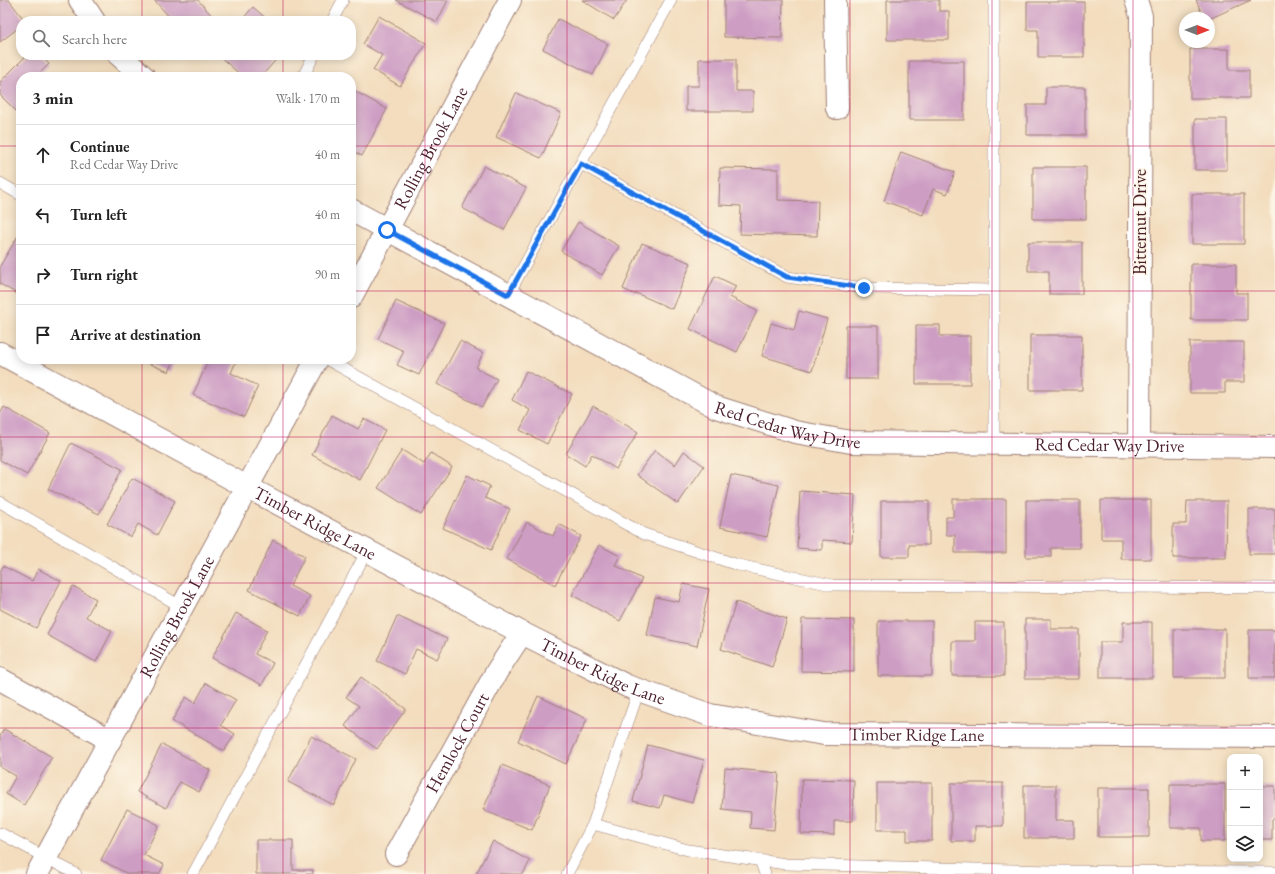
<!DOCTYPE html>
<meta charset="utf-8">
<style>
:root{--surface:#fff;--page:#f6f6f6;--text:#222;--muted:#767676;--line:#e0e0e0}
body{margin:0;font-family:"EB Garamond",serif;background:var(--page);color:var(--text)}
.controls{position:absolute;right:12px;bottom:12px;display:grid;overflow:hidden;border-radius:8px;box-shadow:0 2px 10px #0003}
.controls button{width:36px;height:36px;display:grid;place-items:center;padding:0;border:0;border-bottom:1px solid var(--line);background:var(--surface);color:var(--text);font:20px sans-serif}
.compass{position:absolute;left:1179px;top:12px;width:36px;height:36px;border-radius:50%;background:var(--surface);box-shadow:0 2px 10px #0003;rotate:90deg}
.stop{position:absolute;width:12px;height:12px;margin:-9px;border:3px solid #1a73e8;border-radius:50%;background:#fff}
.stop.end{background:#1a73e8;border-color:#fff;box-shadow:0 1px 4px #0008}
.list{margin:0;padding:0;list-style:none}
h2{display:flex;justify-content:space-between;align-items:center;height:52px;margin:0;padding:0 16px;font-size:17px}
h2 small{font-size:13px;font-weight:400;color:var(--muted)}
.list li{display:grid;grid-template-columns:26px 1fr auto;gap:12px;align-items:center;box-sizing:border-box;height:60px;padding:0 16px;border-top:1px solid var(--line)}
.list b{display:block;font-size:15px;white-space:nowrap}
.list p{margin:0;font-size:13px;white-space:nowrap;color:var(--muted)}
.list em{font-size:13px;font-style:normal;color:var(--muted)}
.icon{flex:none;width:22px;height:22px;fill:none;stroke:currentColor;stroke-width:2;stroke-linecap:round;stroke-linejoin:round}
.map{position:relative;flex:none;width:1275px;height:874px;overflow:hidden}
.search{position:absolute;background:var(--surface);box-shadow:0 2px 10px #0003;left:16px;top:16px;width:340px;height:44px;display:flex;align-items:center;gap:10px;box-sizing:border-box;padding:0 14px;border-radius:16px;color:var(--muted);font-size:15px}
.panel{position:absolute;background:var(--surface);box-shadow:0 2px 10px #0003;left:16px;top:72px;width:340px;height:292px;border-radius:16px}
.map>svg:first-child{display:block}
.building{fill:#cd9dc4}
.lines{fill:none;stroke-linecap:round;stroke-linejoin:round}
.lane-casing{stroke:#9e7e74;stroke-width:12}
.street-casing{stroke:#9e7e74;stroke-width:24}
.lane{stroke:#fff;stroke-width:11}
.street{stroke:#fff;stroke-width:22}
.route{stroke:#1a73e8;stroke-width:5}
.grid{fill:none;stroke:#c2185b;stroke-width:1;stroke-opacity:0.55}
.labels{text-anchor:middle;stroke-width:3;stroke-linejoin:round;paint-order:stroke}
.street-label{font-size:18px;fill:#4a1f2b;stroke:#fcf5e5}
</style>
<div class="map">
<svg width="1275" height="874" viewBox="0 0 1275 874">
<rect width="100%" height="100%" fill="#fcf5e5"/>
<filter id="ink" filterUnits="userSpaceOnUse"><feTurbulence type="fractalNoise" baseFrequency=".025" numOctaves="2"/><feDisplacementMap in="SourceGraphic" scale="8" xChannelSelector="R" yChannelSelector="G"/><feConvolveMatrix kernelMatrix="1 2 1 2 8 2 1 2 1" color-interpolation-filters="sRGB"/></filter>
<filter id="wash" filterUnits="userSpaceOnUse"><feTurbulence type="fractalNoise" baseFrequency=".012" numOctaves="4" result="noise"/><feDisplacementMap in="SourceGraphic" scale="16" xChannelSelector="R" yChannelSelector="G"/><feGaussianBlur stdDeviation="0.9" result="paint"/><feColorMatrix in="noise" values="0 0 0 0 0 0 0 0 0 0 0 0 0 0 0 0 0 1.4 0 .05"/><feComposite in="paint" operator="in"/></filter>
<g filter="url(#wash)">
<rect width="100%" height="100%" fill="#f3ddbe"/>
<g id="blocks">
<path class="building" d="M0,0h9l16,21h-4v5l-21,16z
M154,0h44l15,17 -5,4h-35z
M396,0h52l-11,22z
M582,0h45l-13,20z
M724,0h59l-1,38 -58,-1z
M887,0h52v11h10v29h-62z
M1196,0h55l-42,19 -5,-1z
M1027,2h57v55h-46v-27h-11z
M253,7l16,14h-28z
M379,16l47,27 -26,43 -27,-16 9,-15 -19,-11z
M558,19l50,25 -15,31 -50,-26z
M1190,49h39v21h20v28h-59z
M27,55h13l9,9 -13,13h-15v39l-21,-21v-13z
M218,55h62l-19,22h-18z
M699,59h37v32h17v20h-67v-25h13z
M909,61h55v59h-55z
M1046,87h39v48h-58v-30h19z
M351,89l36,20 -25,47 -11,-6z
M516,93l45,20 -20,45 -45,-21z
M1195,119h32v51h-32z
M901,152l54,20 -8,22 -14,-5 -10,26 -39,-14z
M484,166l42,22 -22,42 -42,-22z
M1033,167h53v52h-53z
M720,168l58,1v31l40,1 -1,35 -77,-2 1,-28 -22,-1z
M1192,194h52v50h-52z
M578,222l41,24 -17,29 -41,-24z
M21,231v65l-21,-12v-18z
M1028,242h54v52h-33v-23h-21z
M642,243l49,20 -19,46 -36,-16v2l-13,-6z
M1191,264h45v29h11v27h-56z
M715,276l21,10 -6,11 27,14 -20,41 -47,-23z
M396,301l48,22 -25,52 -22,-10 7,-14 -26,-12z
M799,311l28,8 -15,52 -50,-15 9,-33 23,7z
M916,325h24v11h30v48h-54z
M846,326h32v53h-32z
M1030,335h52v55h-52z
M460,341l23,12 -7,15 21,11 -15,28 -45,-23z
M1190,342h54v40h-19v11h-35z
M138,359h37l-6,13z
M209,359h28l-6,14 27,13 -14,31 -51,-22z
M526,371l46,23 -25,50 -27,-14 10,-20 -18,-10z
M593,406l45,26 -22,37 -24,-15 -7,12 -19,-12z
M4,407l46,26 -23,42 -27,-15v-46z
M332,415l26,14 6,-10 21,11 -25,50 -48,-25z
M71,443l51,26 -23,45 -51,-25z
M402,450l22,14 7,-11 21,14 -31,48 -43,-27z
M655,450l20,15 9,-14 20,15 -26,38 -41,-29z
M467,475l23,11 -5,12 25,11 -19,41 -48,-22z
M731,475l48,10 -12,52 -47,-10z
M132,478l43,23 -18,34 -19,-11 -7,13 -24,-13z
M800,491l55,4 -3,47 -30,-2v10l-25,-2z
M953,499h53v54h-51v-18h-9v-18h7z
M1026,500h54v48h-29v9h-25z
M1101,500h50v59h-30v-20h-20z
M881,501h48v44h-20v12h-28z
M1187,501h40l-1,57h-53v-34h13z
M1249,509h26v45h-26z
M527,522l26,14 6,-12 22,12 -26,49 -48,-26z
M273,540l32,16 -15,30 20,10 -10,20 -51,-26z
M599,545l21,11 -5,9 27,14 -22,42 -48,-26z
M3,566l29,15 6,-12 23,12 -25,47 -36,-19v-37z
M683,584l26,5 -12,57 -50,-11 8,-38 24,5z
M73,586l23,13 -10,18 26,14 -16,31 -49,-27z
M736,602l51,17 -15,48 -51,-18z
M236,613l31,17 -12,24 18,9 -11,22 -50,-27z
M397,616l50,23 -10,20 -21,-10 -11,25 -28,-13z
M802,619l52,1v52l-53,-1z
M1025,619h26v10h28v50h-54z
M878,621h54v55h-54z
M975,622h29v54h-52v-35h23z
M1123,622h29v56h-52v-36h23z
M1174,629h51v49h-51z
M1249,630h26v48h-26z
M361,677l45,32 -29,40 -32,-23 14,-20 -13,-9z
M206,683l30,17 -15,25 14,9 -11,17 -52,-30 14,-24 9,6z
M538,696l49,23 -21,45 -48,-23z
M4,729l48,28 -28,48 -18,-11 10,-18 -16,-9v-31z
M311,736l45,23 -22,46 -46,-23z
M162,744l48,26 -11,22 -19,-10 -14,26 -29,-16z
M648,745l56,15 -12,43 -28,-8 -4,13 -27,-7z
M502,765l48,20 -18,45 -49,-20z
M725,768l54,5 -5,57 -24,-2 1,-16 -29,-3z
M802,779l52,1 -1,41h-19v14l-33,-1z
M877,783h55v58h-25v-11h-30z
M951,783h52v43h-28v15h-24z
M1170,784h55v57h-24v-13h-31z
M1024,785h32v35h18v18h-50z
M1260,786h15v33h-3v21h-12z
M1098,788h51v49h-51z
M127,809l32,16 -15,30 20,10 -5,9h-31l-27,-14z
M256,840h37v30h20v4h-57z
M493,841l37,20 -7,13h-47z"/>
</g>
</g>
<g filter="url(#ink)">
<use href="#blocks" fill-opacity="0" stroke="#9e7e74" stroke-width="1"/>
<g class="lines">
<defs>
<path id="lane" d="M332,21l11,-21
M303,77l11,-22
M581,164l206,113 77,11 130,2
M0,183l21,12
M508,295l163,-295
M326,359l318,175 94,31 94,20 443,3
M994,444v-444
M0,502l182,105
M593,824l95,26 98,14 267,7 222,1
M0,833l76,41
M760,860l5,14
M193,874l174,-323
M567,874l26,-50 46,-134"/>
<g id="street">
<path d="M80,0l14,21"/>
<path d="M835,0l2,108"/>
<path d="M1136,0l5,16 -2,430"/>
<path d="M119,55l25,22"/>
<path id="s1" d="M351,210l365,197 79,25 56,10 424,5"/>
<path id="s2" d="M351,297l159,-297"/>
<path id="s3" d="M0,353l247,134 275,146 105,53 83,29 114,19 451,3"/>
<path d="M0,679l110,61"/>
<path id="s4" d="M396,854l101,-183 25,-38"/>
<path id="s5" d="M37,874l280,-515"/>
</g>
</defs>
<use href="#lane" class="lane-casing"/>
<use href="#street" class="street-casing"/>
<use href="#lane" class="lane"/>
<use href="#street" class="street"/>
</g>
</g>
<g class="lines" filter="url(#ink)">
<path class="route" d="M387,230l121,65 73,-131 206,113 77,11"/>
</g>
<path class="grid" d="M142,0v21M283,0v21M425,0v874M567,0v874M708,0v874M850,0v874M992,0v874M1133,0v874M142,55v22M283,55v22M0,146h21M351,146h924M0,291h21M351,291h924M142,359v515M283,359v515M0,437h1275M0,583h1275M0,728h1275"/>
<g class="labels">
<g class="street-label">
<text dy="6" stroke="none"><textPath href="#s2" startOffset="169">Rolling Brook Lane</textPath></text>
<text transform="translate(1140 222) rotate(-90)" y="6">Bitternut Drive</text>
<text dy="6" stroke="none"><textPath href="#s1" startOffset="489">Red Cedar Way Drive</textPath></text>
<text dy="6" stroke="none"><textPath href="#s1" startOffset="813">Red Cedar Way Drive</textPath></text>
<text dy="6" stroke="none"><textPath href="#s3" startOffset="358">Timber Ridge Lane</textPath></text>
<text dy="6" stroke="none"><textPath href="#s5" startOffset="293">Rolling Brook Lane</textPath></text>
<text dy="6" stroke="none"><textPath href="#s3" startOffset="682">Timber Ridge Lane</textPath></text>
<text dy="6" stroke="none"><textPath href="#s3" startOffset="1006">Timber Ridge Lane</textPath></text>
<text dy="6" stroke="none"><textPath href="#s4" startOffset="127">Hemlock Court</textPath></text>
</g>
</g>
</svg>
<div class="controls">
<button>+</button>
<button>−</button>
<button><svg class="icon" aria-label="layers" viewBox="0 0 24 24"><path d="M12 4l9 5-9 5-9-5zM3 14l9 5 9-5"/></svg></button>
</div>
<svg class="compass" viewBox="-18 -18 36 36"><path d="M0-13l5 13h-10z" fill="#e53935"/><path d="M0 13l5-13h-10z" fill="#767676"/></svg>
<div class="stop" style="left:387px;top:230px"></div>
<div class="stop end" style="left:864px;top:288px"></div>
<div class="search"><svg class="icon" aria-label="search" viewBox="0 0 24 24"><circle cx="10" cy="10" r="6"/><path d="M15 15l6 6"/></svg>Search here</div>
<section class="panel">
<h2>3 min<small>Walk · 170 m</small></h2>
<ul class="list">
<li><svg class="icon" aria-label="ahead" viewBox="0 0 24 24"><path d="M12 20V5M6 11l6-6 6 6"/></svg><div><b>Continue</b><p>Red Cedar Way Drive</p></div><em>40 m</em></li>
<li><svg class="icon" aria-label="left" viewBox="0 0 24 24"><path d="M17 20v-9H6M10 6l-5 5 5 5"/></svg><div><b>Turn left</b></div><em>40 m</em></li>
<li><svg class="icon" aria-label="right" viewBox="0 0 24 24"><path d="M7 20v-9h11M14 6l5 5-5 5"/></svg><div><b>Turn right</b></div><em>90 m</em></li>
<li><svg class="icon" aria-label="arrive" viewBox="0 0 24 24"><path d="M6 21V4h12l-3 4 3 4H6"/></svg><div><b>Arrive at destination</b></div></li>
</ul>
</section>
</div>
